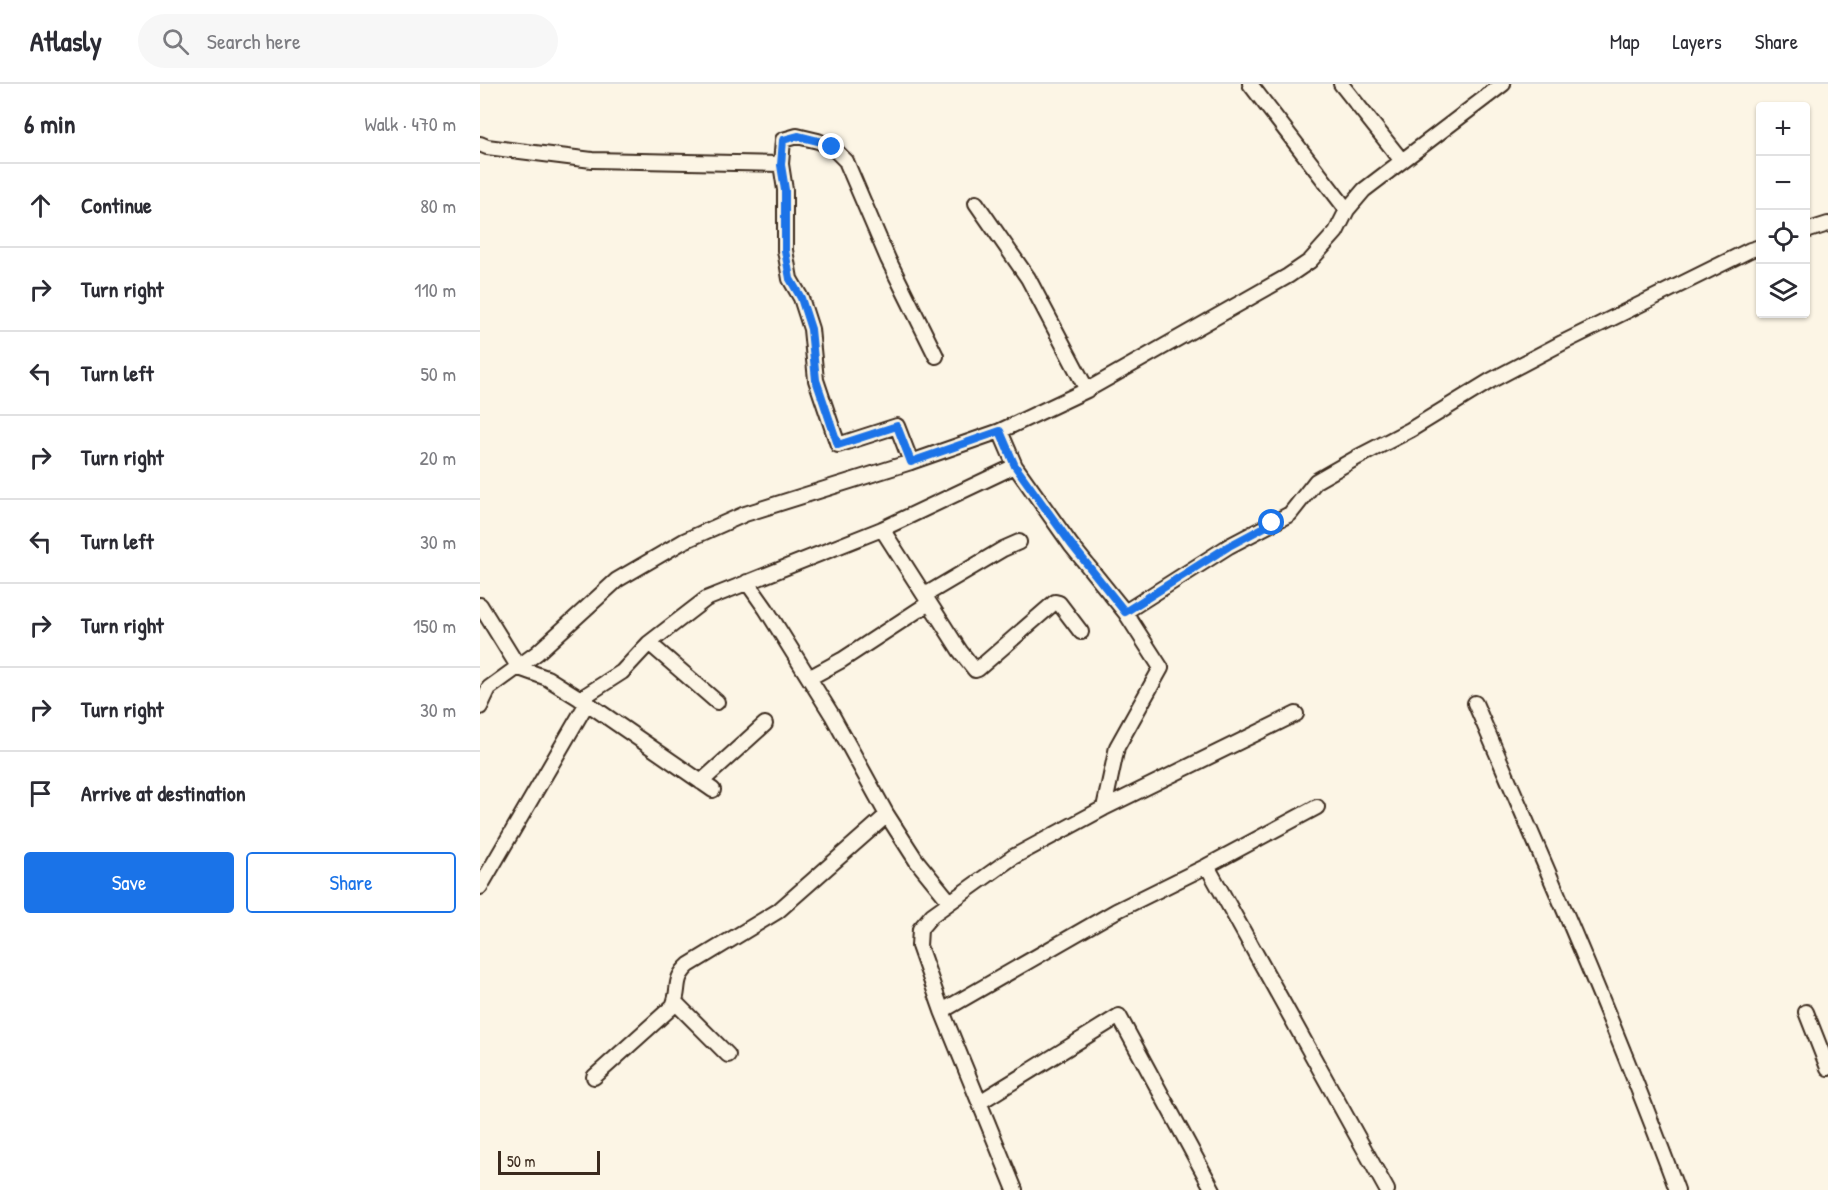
<!DOCTYPE html>
<meta charset="utf-8">
<style>
:root{--surface:#fff;--page:#f7f7f7;--text:#2b2b33;--muted:#7c7c81;--line:#e1e1e2;--accent:#1a73e8}
body{margin:0;font-family:"Patrick Hand",sans-serif;background:var(--page);color:var(--text)}
.controls{position:absolute;right:18px;top:18px;display:grid;overflow:hidden;border-radius:6px;box-shadow:0 2px 4px #0004}
.controls button{width:54px;height:54px;display:grid;place-items:center;padding:0;border:0;border-bottom:2px solid var(--line);background:var(--surface);color:var(--text);font:30px sans-serif}
.scale{position:absolute;left:18px;bottom:15px;width:102px;box-sizing:border-box;padding-left:6px;border:3px solid #3b2a1e;border-top:0;font-size:16px;line-height:21px;white-space:nowrap;color:#3b2a1e;-webkit-text-stroke:4px #fcf5e5;paint-order:stroke}
.stop{position:absolute;width:18px;height:18px;margin:-14px;border:4px solid #1a73e8;border-radius:50%;background:#fff}
.stop.end{background:#1a73e8;border-color:#fff;box-shadow:0 2px 6px #0008}
.list{margin:0;padding:0;list-style:none}
h2{display:flex;justify-content:space-between;align-items:center;height:78px;margin:0;padding:0 24px;font-size:26px}
h2 small{font-size:20px;font-weight:400;color:var(--muted)}
.list li{display:grid;grid-template-columns:39px 1fr auto;gap:18px;align-items:center;box-sizing:border-box;height:84px;padding:0 24px;border-top:2px solid var(--line)}
.list b{display:block;font-size:22px;white-space:nowrap}
.list em{font-size:20px;font-style:normal;color:var(--muted)}
.actions{display:flex;gap:12px;padding:18px 24px}
.actions a{flex:1;padding:14px 0;border:2px solid var(--accent);border-radius:6px;text-align:center;font-size:21px;color:var(--accent)}
.actions .main{background:var(--accent);color:#fff}
.icon{flex:none;width:33px;height:33px;fill:none;stroke:currentColor;stroke-width:2;stroke-linecap:round;stroke-linejoin:round}
.map{position:relative;flex:none;width:1348px;height:1106px;overflow:hidden}
header{display:flex;align-items:center;gap:36px;box-sizing:border-box;height:84px;padding:0 30px;background:var(--surface);border-bottom:2px solid var(--line)}
header strong{font-size:28px}
nav{display:flex;gap:33px;margin-inline-start:auto;font-size:21px}
.search{width:420px;height:54px;background:var(--page);display:flex;align-items:center;gap:15px;box-sizing:border-box;padding:0 21px;border-radius:33px;color:var(--muted);font-size:22px}
main{display:flex}
aside{flex:1;background:var(--surface)}
.map>svg:first-child{display:block}
.lines{fill:none;stroke-linecap:round;stroke-linejoin:round}
.minor-casing{stroke:#3b2a1e;stroke-width:18}
.minor{stroke:#fcf5e5;stroke-width:14}
.route{stroke:#1a73e8;stroke-width:8}
</style>
<header>
<strong>Atlasly</strong>
<div class="search"><svg class="icon" aria-label="search" viewBox="0 0 24 24"><circle cx="10" cy="10" r="6"/><path d="M15 15l6 6"/></svg>Search here</div>
<nav><a>Map</a><a>Layers</a><a>Share</a></nav>
</header>
<main>
<aside>
<h2>6 min<small>Walk · 470 m</small></h2>
<ul class="list">
<li><svg class="icon" aria-label="ahead" viewBox="0 0 24 24"><path d="M12 20V5M6 11l6-6 6 6"/></svg><div><b>Continue</b></div><em>80 m</em></li>
<li><svg class="icon" aria-label="right" viewBox="0 0 24 24"><path d="M7 20v-9h11M14 6l5 5-5 5"/></svg><div><b>Turn right</b></div><em>110 m</em></li>
<li><svg class="icon" aria-label="left" viewBox="0 0 24 24"><path d="M17 20v-9H6M10 6l-5 5 5 5"/></svg><div><b>Turn left</b></div><em>50 m</em></li>
<li><svg class="icon" aria-label="right" viewBox="0 0 24 24"><path d="M7 20v-9h11M14 6l5 5-5 5"/></svg><div><b>Turn right</b></div><em>20 m</em></li>
<li><svg class="icon" aria-label="left" viewBox="0 0 24 24"><path d="M17 20v-9H6M10 6l-5 5 5 5"/></svg><div><b>Turn left</b></div><em>30 m</em></li>
<li><svg class="icon" aria-label="right" viewBox="0 0 24 24"><path d="M7 20v-9h11M14 6l5 5-5 5"/></svg><div><b>Turn right</b></div><em>150 m</em></li>
<li><svg class="icon" aria-label="right" viewBox="0 0 24 24"><path d="M7 20v-9h11M14 6l5 5-5 5"/></svg><div><b>Turn right</b></div><em>30 m</em></li>
<li><svg class="icon" aria-label="arrive" viewBox="0 0 24 24"><path d="M6 21V4h12l-3 4 3 4H6"/></svg><div><b>Arrive at destination</b></div></li>
</ul>
<div class="actions"><a class="main">Save</a><a>Share</a></div>
</aside>
<div class="map">
<svg width="1348" height="1106" viewBox="0 0 1348 1106">
<rect width="100%" height="100%" fill="#fcf5e5"/>
<filter id="ink" filterUnits="userSpaceOnUse"><feTurbulence type="fractalNoise" baseFrequency=".0167" numOctaves="2"/><feDisplacementMap in="SourceGraphic" scale="12" xChannelSelector="R" yChannelSelector="G"/><feConvolveMatrix kernelMatrix="1 2 1 2 8 2 1 2 1" color-interpolation-filters="sRGB"/></filter>
<g filter="url(#ink)">
<g class="lines">
<defs>
<path id="minor" d="M770,0l97,126
M861,0l61,77
M0,60l7,3 105,13 189,4
M496,119l52,75 59,112
M1326,147l22,-7
M520,347l15,35 56,79 54,67 36,56 -44,79 -13,61
M431,378l-14,-36 -59,19 -22,-65 -5,-51 -10,-31 -11,-19 -5,-29v-60l-4,-26 2,-24 14,-4 21,5 14,6 14,14 42,98 48,97
M402,445l78,122 15,19 3,-1 77,-67 4,1 22,29
M267,498l19,27 66,106 55,100 29,45 34,42
M445,511l78,-46 16,-7
M0,521l39,63 28,10 40,25 126,87
M645,528l104,-66 61,-32 26,-33 42,-24 52,-27 80,-49 72,-38 188,-93 10,-3
M169,559l68,59
M329,594l33,-18 87,-57
M100,615l42,-27 27,-29 57,-44 176,-70 133,-63
M995,619c70,162 141,322 202,487
M0,623l9,-19 48,-35 80,-73 67,-39 61,-27 166,-52 89,-31 87,-41 201,-114 22,-15 26,-29 11,-22 17,-20 139,-106
M221,698l64,-58
M727,782l180,324
M0,803l107,-184
M195,918l53,53
M462,927l174,-100 91,-45 110,-59
M1326,928l22,56
M114,993l79,-71c8,-17 -1,-26 16,-41l89,-54 109,-96
M500,1018l139,-86 94,174
M535,1106l-73,-179 -23,-65 1,-17 12,-14 81,-58 91,-49 192,-94"/>
</defs>
<use href="#minor" class="minor-casing"/>
<use href="#minor" class="minor"/>
</g>
</g>
<g class="lines" filter="url(#ink)">
<path class="route" d="M352,63l-14,-6 -20,-5 -15,4 -2,25 4,25v60l5,29 11,19 10,31 5,51 22,65 59,-19 14,36 89,-31 15,35 56,78 54,68 104,-66 43,-23"/>
</g>
</svg>
<div class="controls">
<button>+</button>
<button>−</button>
<button><svg class="icon" aria-label="locate" viewBox="0 0 24 24"><circle cx="12" cy="12" r="6"/><path d="M12 2v4M12 18v4M2 12h4M18 12h4"/></svg></button>
<button><svg class="icon" aria-label="layers" viewBox="0 0 24 24"><path d="M12 4l9 5-9 5-9-5zM3 14l9 5 9-5"/></svg></button>
</div>
<div class="scale">50 m</div>
<div class="stop" style="left:792px;top:439px"></div>
<div class="stop end" style="left:352px;top:63px"></div>
</div>
</main>
